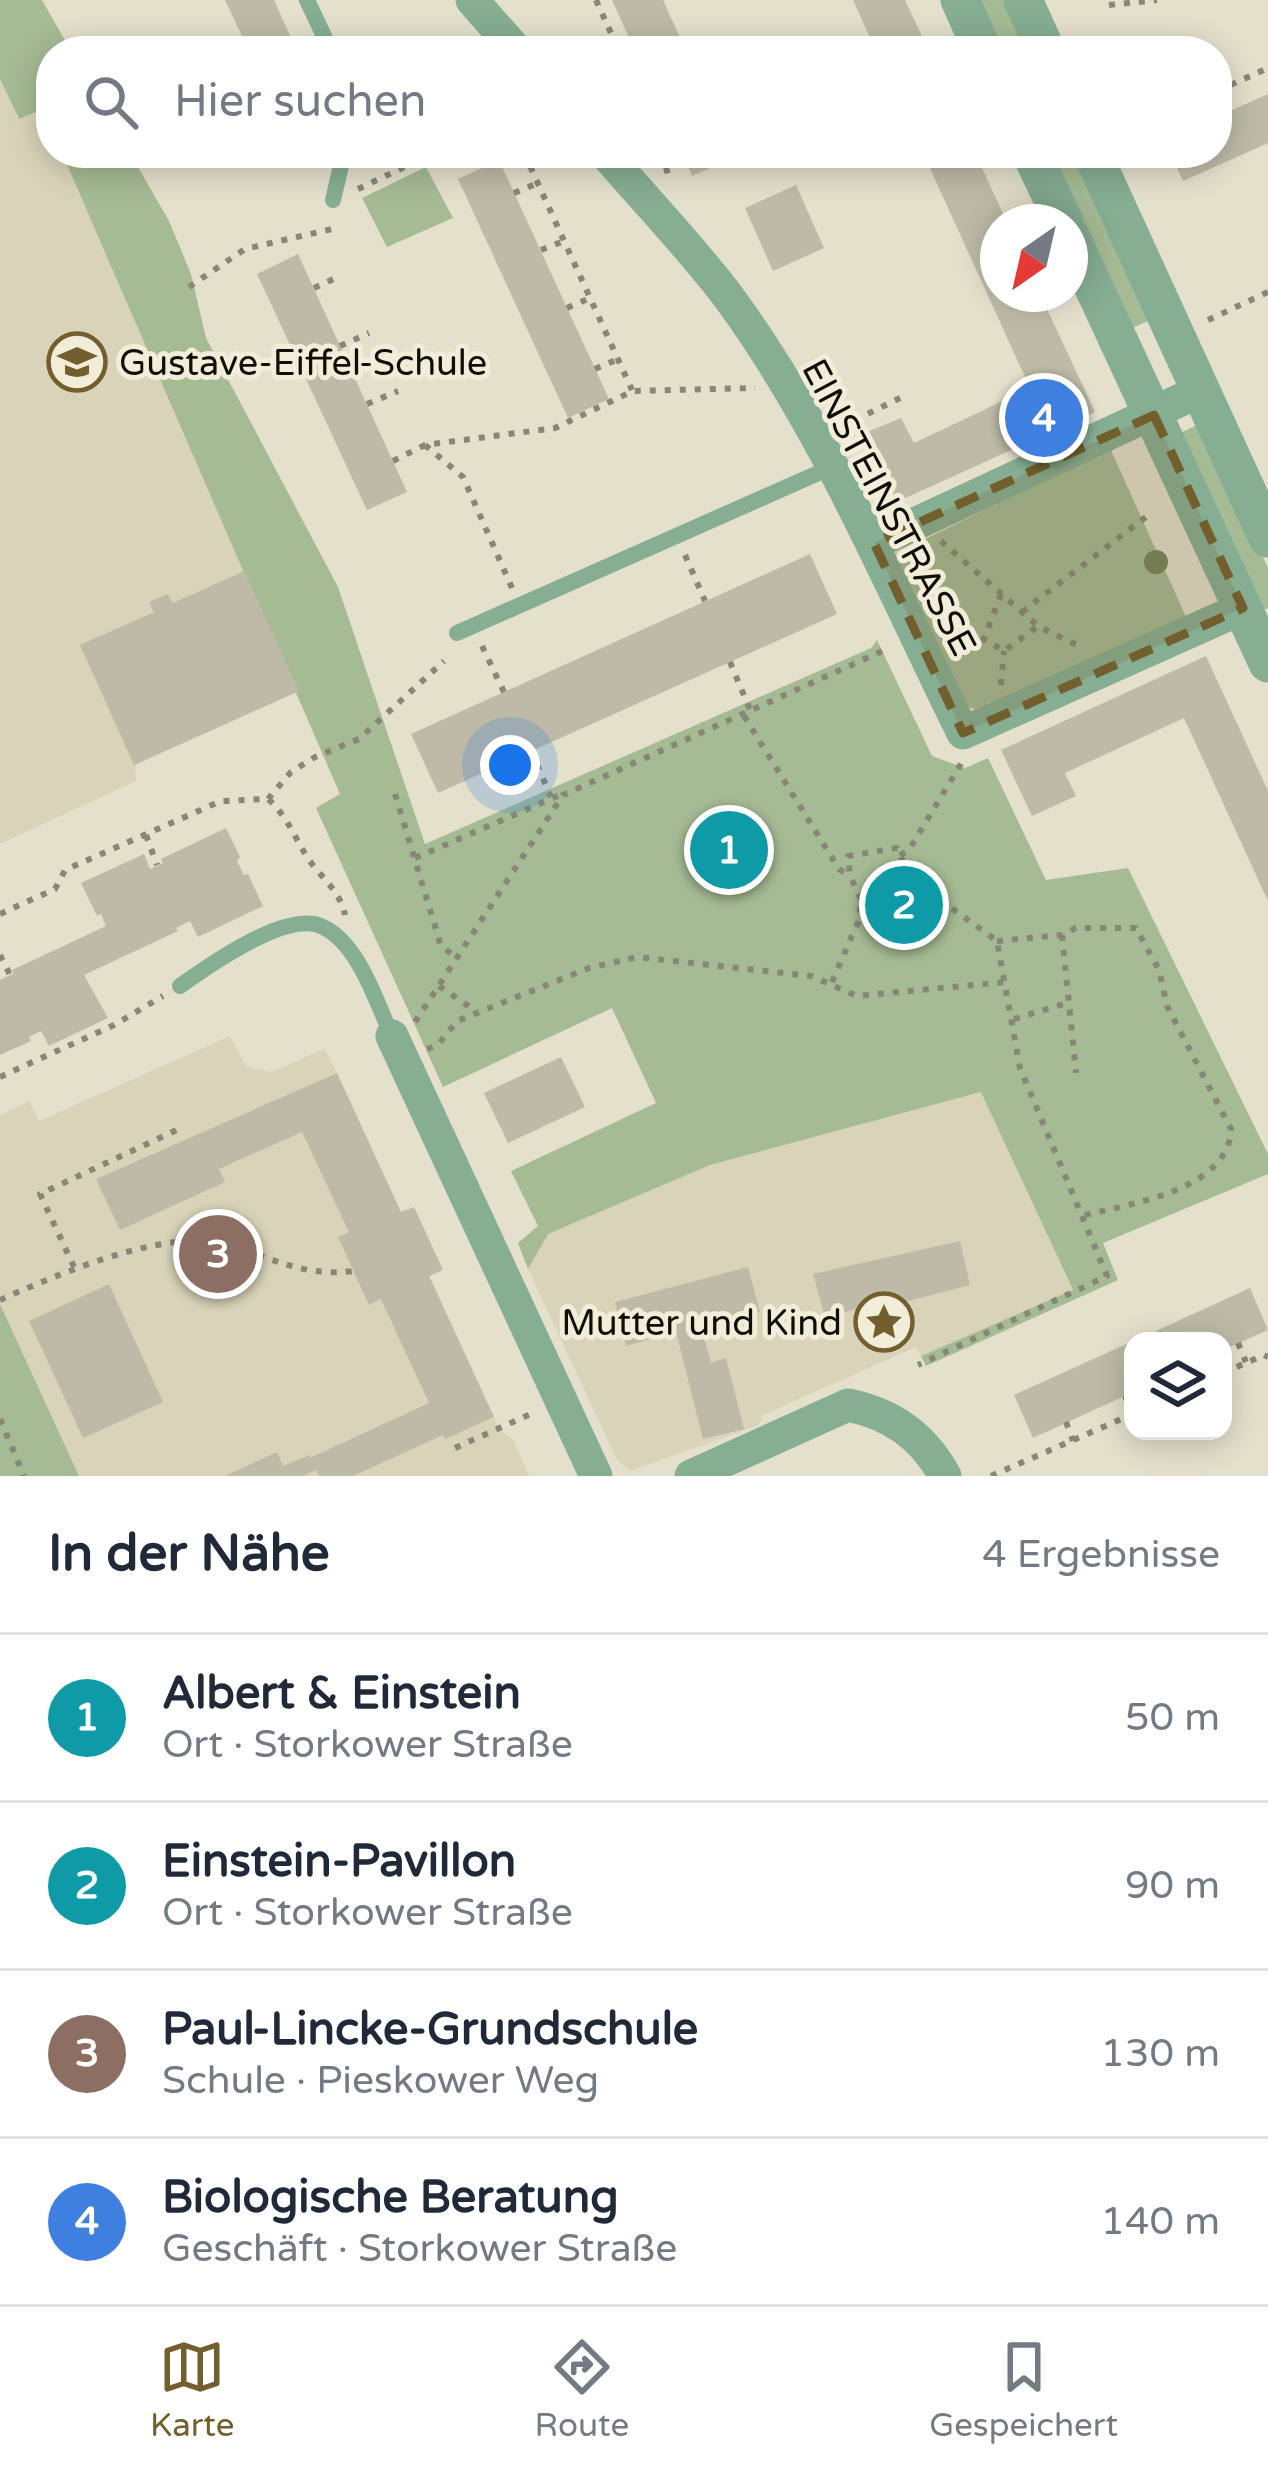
<!DOCTYPE html>
<html lang="de">
<meta charset="utf-8">
<style>
:root{--surface:#fff;--page:#f6f6f7;--text:#1f2937;--muted:#747a83;--line:#e0e1e3;--accent:#725f2d}
body{margin:0;font-family:"Varela Round",sans-serif;background:var(--page);color:var(--text)}
.controls{position:absolute;right:36px;bottom:36px;display:grid;overflow:hidden;border-radius:24px;box-shadow:0 6px 30px #0003}
.controls button{width:108px;height:108px;display:grid;place-items:center;padding:0;border:0;border-bottom:3px solid var(--line);background:var(--surface);color:var(--text);font:60px sans-serif}
.compass{position:absolute;left:980px;top:204px;width:108px;height:108px;border-radius:50%;background:var(--surface);box-shadow:0 6px 30px #0003;rotate:214deg}
.you{position:absolute;left:510px;top:765px;width:42px;height:42px;margin:-30px;border:9px solid #fff;border-radius:50%;background:#1a73e8;box-shadow:0 0 0 18px #1a73e833}
.badge{display:grid;place-items:center;width:78px;height:78px;border-radius:50%;background:var(--accent);color:#fff;font-size:39px;font-weight:700}
.pin{position:absolute;translate:-50% -50%;border:6px solid #fff;box-shadow:0 3px 12px #0006}
.list{margin:0;padding:0;list-style:none}
h2{display:flex;justify-content:space-between;align-items:center;height:156px;margin:0;padding:0 48px;font-size:51px}
h2 small{font-size:39px;font-weight:400;color:var(--muted)}
.list li{display:grid;grid-template-columns:78px 1fr auto;gap:36px;align-items:center;box-sizing:border-box;height:168px;padding:0 48px;border-top:3px solid var(--line)}
.list b{display:block;font-size:45px;white-space:nowrap}
.list p{margin:0;font-size:39px;white-space:nowrap;color:var(--muted)}
.list em{font-size:39px;font-style:normal;color:var(--muted)}
.icon{flex:none;width:66px;height:66px;fill:none;stroke:currentColor;stroke-width:2;stroke-linecap:round;stroke-linejoin:round}
.map{position:relative;flex:none;width:1268px;height:1476px;overflow:hidden}
.search{position:absolute;background:var(--surface);box-shadow:0 6px 30px #0003;left:36px;right:36px;top:36px;height:132px;display:flex;align-items:center;gap:30px;box-sizing:border-box;padding:0 42px;border-radius:48px;color:var(--muted);font-size:45px}
.sheet{height:828px;background:var(--surface)}
nav{display:flex;justify-content:space-around;align-items:center;box-sizing:border-box;height:168px;border-top:3px solid var(--line);background:var(--surface);font-size:33px;color:var(--muted)}
nav a{display:grid;justify-items:center;gap:6px}
nav .on{color:var(--accent)}
.map>svg:first-child{display:block}
.built{fill:#d9d4b9}
.green{fill:#a5bb94}
.building{fill:#bebaa7}
.lines{fill:none;stroke-linecap:round;stroke-linejoin:round}
.path{stroke:#888677;stroke-width:6;stroke-dasharray:6 9;stroke-linecap:butt}
.service{stroke:#86ae93;stroke-width:16}
.minor{stroke:#86ae93;stroke-width:33}
.tertiary{stroke:#86ae93;stroke-width:39}
.tree{fill:#77825c}
.marked{fill:#725f2d;fill-opacity:0.2;stroke:#725f2d;stroke-width:9;stroke-dasharray:24 15;stroke-linejoin:round}
.labels{text-anchor:middle;stroke-width:10;stroke-linejoin:round;paint-order:stroke}
.poi-label{font-size:36px;fill:#0f0e07;stroke:#f1edd9;text-anchor:start}
.street-label{font-size:36px;fill:#0f0e07;stroke:#f1edd9}
</style>
<div class="map">
<svg width="1268" height="1476" viewBox="0 0 1268 1476">
<rect width="100%" height="100%" fill="#e4e0cc"/>
<path class="built" d="M0,79l18,40 25,-10 8,18v26h11l237,538 -164,74 1,16 -136,63z
M230,1036l16,30 26,6 53,-24 76,164 13,-5 29,63 -13,7 69,151 15,13 15,35h-450l-79,-172v-189l29,-14 10,20z
M982,1092l91,199 -152,65 -5,-9 -153,68 -4,10 -129,46 -13,-11 -89,-191 20,-35 162,-69z"/>
<path class="green" d="M0,0h42l29,51h-20v76l-8,-18 -24,10 -19,-40z
M974,0h33l20,44 -16,7h-13z
M62,153h68l39,68 22,53 15,64 132,249 87,257 446,-196 6,-8 55,116 33,12 23,-10 58,122 82,-12 140,286v20l-165,69 15,37 -192,86 -5,-10 152,-66 -92,-198 -271,73 -162,69 -20,35 -10,-26 20,-17 -27,-55 145,-68 -44,-95 -169,79 -127,-279 24,-14z
M1044,153h33l76,166 -28,12z
M426,167l27,51 -66,29 -25,-49z
M1201,423l67,145v40l-16,8 -82,-178z
M1110,448l77,171 -209,91 -13,-4 -64,-132 -1,-11 5,-14z
M0,1304l79,172h-79z"/>
<path class="building" d="M225,0h49l23,51h-48z
M612,0h51l23,51h-51z
M853,0h52l24,51h-53z
M1268,94v49l-85,38 -13,-28h47v-36z
M682,153h50l2,5 -42,18z
M923,153h52l32,69h-9v72h42l55,118 -205,93 -30,-70 41,-17 13,25 116,-55z
M499,160l110,239 -41,19 -110,-239z
M796,185l28,63 -51,23 -28,-63z
M298,254l109,238 -40,18 -110,-236z
M810,554l27,60 -399,179 -27,-59z
M244,571l55,120 -165,74 -54,-120 74,-33 -5,-10 19,-8 5,9z
M1206,656l62,135v110l-84,-183 -119,55 11,23 -44,20 -31,-66z
M226,828l14,29 -3,4 7,14 4,-1 15,32 -65,31 -8,-16 -14,7 2,3 -94,44 24,43 -59,28 -8,-15 -12,6 2,4 -31,14v-75l14,-7 -2,-3 94,-44 -5,-12 -4,2 -16,-33 63,-29 6,15 13,-6 -2,-4z
M561,1057l24,50 -77,36 -24,-50z
M337,1073l64,139 13,-5 29,63 -14,6 65,141 -49,22 -2,-4 -90,41h-34l-3,-6 -13,6h-78l52,-24 6,14 26,-11 1,3 119,-55 -48,-104 -12,6 -31,-68 11,-5 -47,-100 -83,37 6,13 -105,48 -24,-51z
M960,1241l10,44 -89,23 -1,-5 -55,14 -12,-43z
M748,1267l12,45 -59,15 10,36 15,-5 18,71 -41,10 -27,-107 -50,14 -11,-44z
M109,1284l54,118 -80,36 -54,-117z
M1250,1288l18,42 -45,20v-9h-89z
M1133,1341v51l-100,46 -19,-43z"/>
<g class="lines">
<path class="path" d="M596,0l23,51
M1109,5l48,-5
M1217,91l51,-23
M524,153l108,237
M662,153l7,25
M358,189l76,-36
M514,193l24,-10
M541,250l23,-9
M189,287l56,-38 87,-20
M314,288l26,-12
M567,308l23,-10
M1208,320l60,-28
M340,346l29,-13
M595,369l23,-10
M367,404l31,-13
M841,427l67,-33
M425,445l38,32 49,111
M393,461l32,-16 130,-17 78,-37 122,-3
M941,541l97,85 45,22
M685,555l20,46
M1001,594l-17,45 20,12 34,-25
M1022,612l129,-99
M482,646l22,46
M955,654l29,-15
M730,662l21,50
M1001,685l3,-34
M744,716l95,153 11,7
M531,751l20,46
M395,794l46,152 16,12
M268,799l23,-27 24,-15 44,-18 85,-78
M146,835l11,30
M900,855l9,-5 53,-88
M415,858l145,-63
M861,899l-11,-23 -2,-20 49,-8 13,30 87,63 23,127 87,208 -189,89
M0,914l55,-25 10,-19 156,-69 47,-2c19,17 26,37 39,58 13,20 33,33 38,58
M1062,935l14,138
M997,941l65,-6 14,-7h60l23,42 8,36 64,123c-2,62 -103,75 -150,87
M0,955l10,20
M832,982l27,-62 2,-21 48,-20
M439,986l38,26
M1014,1019l53,-16
M415,1022l148,-227 326,-147
M427,1049l11,-4 19,-24 132,-53 48,-11 174,19 46,20 148,-14
M0,1077l114,-52 49,-29
M74,1267l-34,-73 141,-66
M0,1300c54,-24 158,-69 217,-57 50,11 83,35 136,28
M1238,1343l8,19
M1223,1373l41,-18 4,2
M1125,1396l7,18
M0,1419l24,57
M1066,1422l7,19
M455,1448l80,-36
M991,1476l142,-62"/>
<path class="service" d="M307,0l24,51
M333,200l11,-47
M457,633l375,-166
M180,986c28,-20 108,-77 143,-59 36,17 53,75 69,109"/>
<path class="minor" d="M472,0l45,51
M605,153c41,48 87,95 125,146 97,133 160,287 233,434l280,-125
M874,543l326,-152
M392,1036l204,440
M691,1476l157,-71c44,9 75,31 97,71"/>
<path class="tertiary" d="M960,0l23,51
M1023,0l23,51
M1031,153l33,69
M1092,153l176,385
M1070,236l198,427"/>
</g>
<circle class="tree" cx="1156" cy="562" r="12"/>
<path class="marked" d="M1154,415l89,193 -280,125 -89,-190z"/>
<defs>
<symbol id="school-ring" viewBox="-11 -11 22 22"><circle r="9.5" fill="#f1edd9" stroke="#725f2d" stroke-width="1.5"/><path d="M0-5L7-2L0 1L-7-2ZM-4 1L0 2.5L4 1V4Q0 6-4 4Z" fill="#725f2d"/></symbol>
<symbol id="sight-ring" viewBox="-11 -11 22 22"><circle r="9.5" fill="#f1edd9" stroke="#725f2d" stroke-width="1.5"/><path d="M0-6L1.8-2.2L6-1.7L2.9 1.2L3.7 5.4L0 3.3L-3.7 5.4L-2.9 1.2L-6-1.7L-1.8-2.2Z" fill="#725f2d"/></symbol>
</defs>
<g fill-rule="evenodd">
<use href="#school-ring" x="44" y="329" width="66" height="66"/>
<use href="#sight-ring" x="851" y="1289" width="66" height="66"/>
</g>
<g class="labels">
<g class="poi-label">
<text x="119" y="375">Gustave-Eiffel-Schule</text>
<text x="842" y="1335" text-anchor="end">Mutter und Kind</text>
</g>
<g class="street-label">
<text transform="translate(890 507) rotate(62)" y="13">EINSTEINSTRASSE</text>
</g>
</g>
</svg>
<div class="controls">
<button><svg class="icon" aria-label="layers" viewBox="0 0 24 24"><path d="M12 4l9 5-9 5-9-5zM3 14l9 5 9-5"/></svg></button>
</div>
<svg class="compass" viewBox="-18 -18 36 36"><path d="M0-13l5 13h-10z" fill="#e53935"/><path d="M0 13l5-13h-10z" fill="#747a83"/></svg>
<div class="you"></div>
<div class="pin badge" style="left:729px;top:850px;background:#0f9aa8">1</div>
<div class="pin badge" style="left:904px;top:905px;background:#0f9aa8">2</div>
<div class="pin badge" style="left:218px;top:1254px;background:#8d6e63">3</div>
<div class="pin badge" style="left:1044px;top:418px;background:#3f7fe0">4</div>
<div class="search"><svg class="icon" aria-label="search" viewBox="0 0 24 24"><circle cx="10" cy="10" r="6"/><path d="M15 15l6 6"/></svg>Hier suchen</div>
</div>
<section class="sheet">
<h2>In der Nähe<small>4 Ergebnisse</small></h2>
<ul class="list">
<li><span class="badge" style="background:#0f9aa8">1</span><div><b>Albert &amp; Einstein</b><p>Ort · Storkower Straße</p></div><em>50 m</em></li>
<li><span class="badge" style="background:#0f9aa8">2</span><div><b>Einstein-Pavillon</b><p>Ort · Storkower Straße</p></div><em>90 m</em></li>
<li><span class="badge" style="background:#8d6e63">3</span><div><b>Paul-Lincke-Grundschule</b><p>Schule · Pieskower Weg</p></div><em>130 m</em></li>
<li><span class="badge" style="background:#3f7fe0">4</span><div><b>Biologische Beratung</b><p>Geschäft · Storkower Straße</p></div><em>140 m</em></li>
</ul>
</section>
<nav>
<a class="on"><svg class="icon" aria-label="map" viewBox="0 0 24 24"><path d="M3 6l6-2 6 2 6-2v14l-6 2-6-2-6 2zM9 4v14M15 6v14"/></svg>Karte</a>
<a><svg class="icon" aria-label="directions" viewBox="0 0 24 24"><path d="M12 3l9 9-9 9-9-9zM9 14v-3h6M13 9l2 2-2 2"/></svg>Route</a>
<a><svg class="icon" aria-label="saved" viewBox="0 0 24 24"><path d="M7 4h10v16l-5-4-5 4z"/></svg>Gespeichert</a>
</nav>
